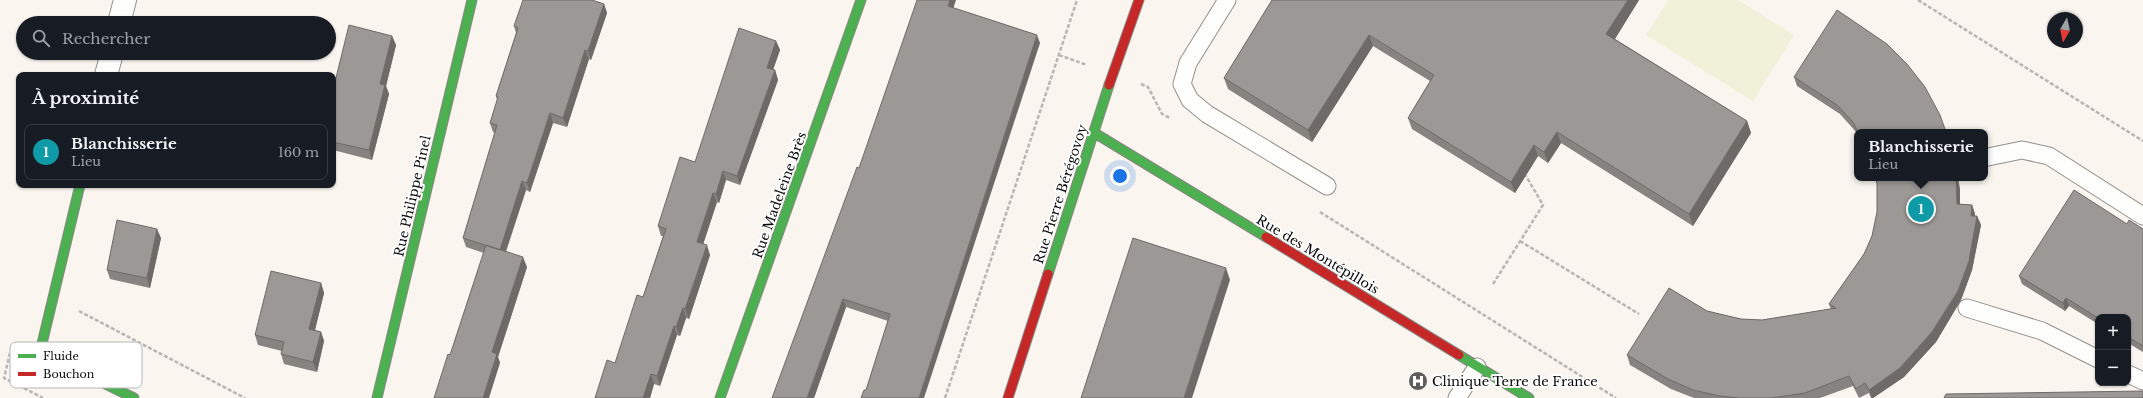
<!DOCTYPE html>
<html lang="fr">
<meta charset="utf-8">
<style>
:root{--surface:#171b24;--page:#20242c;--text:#f1f3f6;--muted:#9ea1a6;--line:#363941;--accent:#b45309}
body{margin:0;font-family:"Libre Baskerville",serif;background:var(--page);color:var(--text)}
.controls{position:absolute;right:12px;bottom:12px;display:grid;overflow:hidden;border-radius:8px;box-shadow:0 1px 3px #0004}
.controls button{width:36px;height:36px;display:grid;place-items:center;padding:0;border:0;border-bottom:1px solid var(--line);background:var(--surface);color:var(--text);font:20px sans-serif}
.compass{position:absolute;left:2047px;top:12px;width:36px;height:36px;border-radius:50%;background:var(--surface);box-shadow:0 1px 3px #0004;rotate:189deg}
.you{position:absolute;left:1120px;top:176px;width:14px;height:14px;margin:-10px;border:3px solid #fff;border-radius:50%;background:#1a73e8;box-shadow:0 0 0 6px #1a73e833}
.badge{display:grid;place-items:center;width:26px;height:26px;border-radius:50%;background:var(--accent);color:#fff;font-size:13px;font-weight:700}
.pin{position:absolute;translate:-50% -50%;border:2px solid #fff;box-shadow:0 1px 4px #0006}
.popup{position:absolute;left:1854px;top:129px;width:134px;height:52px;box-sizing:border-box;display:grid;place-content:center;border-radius:8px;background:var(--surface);filter:drop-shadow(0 1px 3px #0005);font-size:13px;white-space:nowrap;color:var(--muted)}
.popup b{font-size:15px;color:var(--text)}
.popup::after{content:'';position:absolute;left:50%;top:100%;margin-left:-8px;border:8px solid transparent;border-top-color:var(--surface)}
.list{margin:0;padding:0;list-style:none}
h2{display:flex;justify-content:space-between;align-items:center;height:52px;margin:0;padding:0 16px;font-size:17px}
h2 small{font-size:13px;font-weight:400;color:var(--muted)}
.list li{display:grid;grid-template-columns:26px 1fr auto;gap:12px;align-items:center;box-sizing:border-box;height:56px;margin:0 8px 8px;padding:0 8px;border:1px solid var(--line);border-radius:8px}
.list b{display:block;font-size:15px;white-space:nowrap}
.list p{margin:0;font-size:13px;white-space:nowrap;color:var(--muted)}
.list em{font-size:13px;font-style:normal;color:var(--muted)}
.icon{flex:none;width:22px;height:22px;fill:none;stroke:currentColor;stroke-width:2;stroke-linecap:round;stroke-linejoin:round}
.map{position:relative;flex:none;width:2143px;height:398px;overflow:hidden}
.search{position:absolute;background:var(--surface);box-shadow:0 1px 3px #0004;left:16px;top:16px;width:320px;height:44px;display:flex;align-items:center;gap:10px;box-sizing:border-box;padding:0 14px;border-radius:22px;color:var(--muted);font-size:15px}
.panel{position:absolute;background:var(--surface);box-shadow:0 1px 3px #0004;left:16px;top:72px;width:320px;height:116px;border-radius:8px}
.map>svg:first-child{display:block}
.pitch{fill:#f1f1da}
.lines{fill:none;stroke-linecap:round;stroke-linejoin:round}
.lane-casing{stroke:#93908e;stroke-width:19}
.street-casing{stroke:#93908e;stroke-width:24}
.fast-casing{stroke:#898784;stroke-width:11}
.jam-casing{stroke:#898784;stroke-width:11}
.path{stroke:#b7b6b5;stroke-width:2.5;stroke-dasharray:4 2;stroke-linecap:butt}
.lane{stroke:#fefefd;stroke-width:17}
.street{stroke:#fefefd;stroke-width:22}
.fast{stroke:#4caf50;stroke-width:9}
.jam{stroke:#c62828;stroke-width:9}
.wall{fill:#868380}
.shaded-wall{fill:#6d6a68}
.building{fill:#9c9895;stroke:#6d6a68}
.labels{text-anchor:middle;stroke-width:4;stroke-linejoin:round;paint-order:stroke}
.street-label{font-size:13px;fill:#0b0b0b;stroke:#fff}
.poi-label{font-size:13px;fill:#0b0b0b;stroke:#fff;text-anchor:start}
.key{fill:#fff;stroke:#b6b6b6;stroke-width:1}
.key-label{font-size:11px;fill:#0b0b0b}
</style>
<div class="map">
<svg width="2143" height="398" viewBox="0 0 2143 398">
<rect width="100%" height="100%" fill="#faf5ef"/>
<path class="pitch" d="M1668,0h70l56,35 -41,66 -107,-66z"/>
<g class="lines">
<defs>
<path id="lane" d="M1227,0l-39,63 -6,21 8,16 17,14 120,72
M1988,157l34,-7 27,6 94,60
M1967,308l75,23 56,28
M2128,374l15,7
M1457,398l20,-31"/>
<path id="street" d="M119,23l6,-23
M106,75l6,-22"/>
<path id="fast" d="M1093,132l173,105
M80,185l-40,167 94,46
M1048,274l61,-189
M1459,355l70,43
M377,398l95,-398
M720,398l141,-398"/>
<path id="jam" d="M1109,85l30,-85
M1266,237l193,118
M1008,398l40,-124"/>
</defs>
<use href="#lane" class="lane-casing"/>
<use href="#street" class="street-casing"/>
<use href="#fast" class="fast-casing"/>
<use href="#jam" class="jam-casing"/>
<path class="path" d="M1918,0l225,141
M88,23l1,-7
M1059,55l28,10
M1141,84l7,3 14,27 8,4
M1320,212l296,186
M1520,241l119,73
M1493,284l50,-79 -17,-29
M79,311l166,87
M10,353l-6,25 39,20
M945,398l132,-398"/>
<use href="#lane" class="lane"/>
<use href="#street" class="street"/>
<use href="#fast" class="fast"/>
<use href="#jam" class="jam"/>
</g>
<path class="wall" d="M1272,0h367l-24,39 132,82 4,12 -58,93 -132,-83 -13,20 -10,-7 -23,37 -103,-64 -4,-11 22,-37 -57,-35 -61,96 -84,-53 -4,-11z
M604,4l3,9 -16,47 -2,-1 -22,68 -14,-4 -23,69 -4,-2 -20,62 21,15 -29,90 2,6 -50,-8 34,-102 -18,-6 -3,-9 32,-105 -2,-1 -3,-9 7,-23 -1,-4 20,-63 -2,-7z
M953,8l87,35 -174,347 22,-69 -42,-14 -32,91 45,-230z
M392,36l4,9 -10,41 3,8 -17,66 -39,-10v-60z
M776,41l4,9 -7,20h2l3,10 -38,105 -14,-5 -7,23 -2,-1 -14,42 7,11 -21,64 -3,-1 -6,18 -3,-1 -17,51 -6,-2 -4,14h-55l20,-35 28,-66 20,-61h-2l-3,-10z
M1794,77l152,55h-89v1l-17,-19 -43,-28z
M1876,178h82l2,12v14l12,1 3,9v2h2l4,9 -9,45 -11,30 -25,42 -32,35 -31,21h-2l-2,-5 -10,5 -6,-12 -33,12h-126l-23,-9 -41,-24 -3,-10 80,-44 34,8 21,1 69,-11 -2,-5 35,-50 8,-18 5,-24v-28z
M2127,224l16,5v123l-15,-9v-26h-30v7l-29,-18 -4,5 -43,-27 -3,-8z
M161,238l-11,50 -40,-9 -3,-9z
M321,283l3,10 -9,37 6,2 3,9 -7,31 -33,-8 -3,-10 1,-3 -24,-6 -3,-10z"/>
<path class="shaded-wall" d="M950,0h6l-5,15 -3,-9z
M1628,0h11l-28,45 -5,-11z
M604,4l3,9 -16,47 -3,-9z
M1037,35l3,8 -116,355h-5z
M1369,35l4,11 -61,96 -4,-12z
M392,36l4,9 -10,41 3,8 -17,66 -3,-10 11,-66z
M776,41l4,9 -10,28 -3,-10z
M585,50l4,9 -22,68 -4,-9z
M775,70l3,10 -38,105 -3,-9z
M550,113l3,10 -23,69 -3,-9z
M1747,121l4,12 -58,93 -4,-12z
M1557,132l4,11 -13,20 -4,-11z
M1534,145l4,11 -23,37 -4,-11z
M723,171l3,9 -7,23 -3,-9z
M1956,178h2l2,12v24l-3,-10z
M522,181l4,9 -23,69 -3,-9z
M713,193l4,9 -16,49 -4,-9z
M1972,205l3,9 -1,11 -3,-9z
M1977,216l4,9 -9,45 -11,30 -25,42 -32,35 -31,21h-1l-3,-8z
M157,229l4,9 -11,50 -3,-10z
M707,245l3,10 -21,64 -4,-10z
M523,257l4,10 -29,90 2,6 -11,35h-6l9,-46z
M1226,268l4,12 -38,118h-8z
M321,283l3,10 -11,45 -4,-9z
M2066,298l3,8 -4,5 -2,-8z
M843,299l3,8 -32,91h-7z
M683,308l3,10 -6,18 -4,-9z
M674,326l3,9 -17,51 -3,-10z
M321,332l3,9 -7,31 -4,-10z
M651,374l3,10 -4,14h-7z"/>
<path class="building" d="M523,0h69l12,4 -16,47 -3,-1 -22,68 -13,-5 -23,70 -5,-2 -22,69 -37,-12 34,-113 -7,-2 8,-26 -2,-1 22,-68 -4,-2z
M917,0h33l-2,6 89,29 -118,363h-58l3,-8h2l24,-76 -47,-15 -36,99h-35l85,-231 2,1z
M1272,0h356l-22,34 141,87 -58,93 -132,-82 -13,20 -10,-7 -23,37 -103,-64 26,-43 -65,-40 -61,95 -84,-52z
M1837,10l50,34 20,20 18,23 15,28 6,17h-88l-5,-10 -16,-17 -43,-28z
M349,25l43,11 -12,48 5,1 -16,65 -36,-8v-52z
M739,28l37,13 -9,27 8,2 -38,106 -14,-5 -7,23 -3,-1 -16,49 10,3 -22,64 -2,-1 -7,19 -2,-1 -17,50 -6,-2 -8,24h-48l12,-38 8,3 22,-68 6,2 23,-68 -8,-3 22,-69 15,5z
M1876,178h80l1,26 15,1 -1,11h6l-8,45 -11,30 -26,41 -32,36 -31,22 -4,-7 -9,6 -7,-13 -44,17 -34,5h-32l-19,-2 -27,-6 -25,-11 -41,-24 42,-67 38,23 34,8 21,1 74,-12 -7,-4 35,-50 8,-18 5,-24v-28z
M2074,190l53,34 2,-4 14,9v117l-15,-9v-20h-30v1l-32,-20 -3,5 -44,-27z
M117,220l40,9 -10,49 -40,-8z
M1133,238l93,30 -42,130h-103z
M486,245l37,12 -31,95 5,2 -14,44h-49l14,-44 2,1z
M271,271l50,12 -12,46 12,3 -8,30 -32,-8 3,-12 -29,-7z
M2143,391v7h-199l2,-4z"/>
<defs>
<symbol id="hospital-disc" viewBox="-11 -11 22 22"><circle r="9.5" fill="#5f5d5b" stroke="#fff"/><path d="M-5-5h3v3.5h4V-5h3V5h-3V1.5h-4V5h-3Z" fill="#fff"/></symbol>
</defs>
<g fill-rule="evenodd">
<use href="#hospital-disc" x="1407" y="370" width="22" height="22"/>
</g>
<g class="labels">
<g class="street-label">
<text transform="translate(1060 194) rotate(-72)" y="5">Rue Pierre Bérégovoy</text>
<text transform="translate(779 195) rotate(-70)" y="5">Rue Madeleine Brès</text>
<text transform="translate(412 196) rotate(-77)" y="5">Rue Philippe Pinel</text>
<text transform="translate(1318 254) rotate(31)" y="5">Rue des Montépillois</text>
</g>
<g class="poi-label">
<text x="1432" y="386">Clinique Terre de France</text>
</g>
</g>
<rect x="10" y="342" width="132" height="46" rx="6" class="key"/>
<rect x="18" y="354" width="18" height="4" fill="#4caf50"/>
<rect x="18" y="372" width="18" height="4" fill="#c62828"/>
<g class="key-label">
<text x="43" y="360">Fluide</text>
<text x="43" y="378">Bouchon</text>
</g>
</svg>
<div class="controls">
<button>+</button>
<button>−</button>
</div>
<svg class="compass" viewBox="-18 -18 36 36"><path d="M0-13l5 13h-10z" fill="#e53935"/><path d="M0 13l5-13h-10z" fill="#9ea1a6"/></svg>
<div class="you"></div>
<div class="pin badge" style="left:1921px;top:209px;background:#0f9aa8">1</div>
<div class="popup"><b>Blanchisserie</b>Lieu</div>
<div class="search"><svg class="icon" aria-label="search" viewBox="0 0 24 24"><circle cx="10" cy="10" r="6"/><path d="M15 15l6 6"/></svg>Rechercher</div>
<section class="panel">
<h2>À proximité<small></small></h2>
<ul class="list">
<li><span class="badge" style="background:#0f9aa8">1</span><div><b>Blanchisserie</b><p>Lieu</p></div><em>160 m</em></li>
</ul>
</section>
</div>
